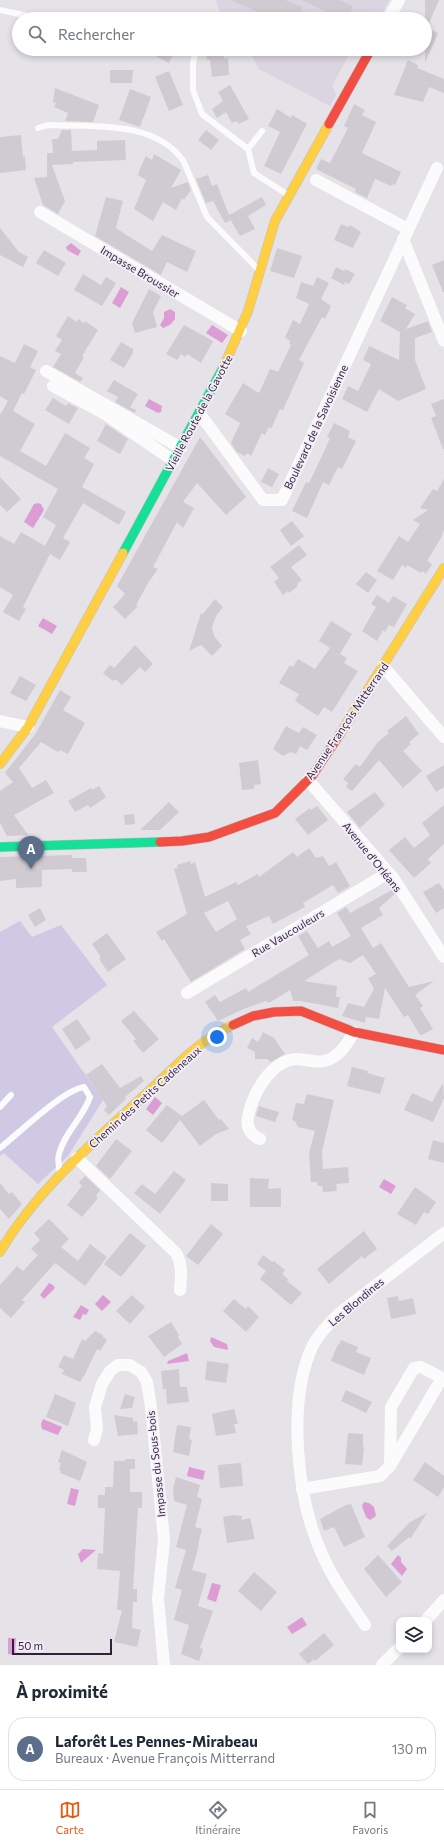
<!DOCTYPE html>
<html lang="fr">
<meta charset="utf-8">
<style>
:root{--surface:#fff;--page:#f6f6f7;--text:#1f2937;--muted:#747a83;--line:#e0e1e3;--accent:#ea580c}
body{margin:0;font-family:Commissioner,sans-serif;background:var(--page);color:var(--text)}
.controls{position:absolute;right:12px;bottom:12px;display:grid;overflow:hidden;border-radius:8px;box-shadow:0 2px 6px #0003}
.controls button{width:36px;height:36px;display:grid;place-items:center;padding:0;border:0;border-bottom:1px solid var(--line);background:var(--surface);color:var(--text);font:20px sans-serif}
.scale{position:absolute;left:12px;bottom:10px;width:100px;box-sizing:border-box;padding-left:4px;border:2px solid #341e3d;border-top:0;font-size:11px;line-height:14px;white-space:nowrap;color:#341e3d;-webkit-text-stroke:3px #f3eff8;paint-order:stroke}
.you{position:absolute;left:217px;top:1037px;width:14px;height:14px;margin:-10px;border:3px solid #fff;border-radius:50%;background:#1a73e8;box-shadow:0 0 0 6px #1a73e833}
.badge{display:grid;place-items:center;width:26px;height:26px;border-radius:50%;background:var(--accent);color:#fff;font-size:13px;font-weight:700}
.pin{position:absolute;translate:-50% -33px;filter:drop-shadow(0 1px 2px #0008)}
.pin::after{content:'';position:absolute;top:21px;width:14px;height:12px;background:inherit;clip-path:polygon(0 0,100% 0,50% 100%)}
.list{margin:0;padding:0;list-style:none}
h2{display:flex;justify-content:space-between;align-items:center;height:52px;margin:0;padding:0 16px;font-size:17px}
h2 small{font-size:13px;font-weight:400;color:var(--muted)}
.list li{display:grid;grid-template-columns:26px 1fr auto;gap:12px;align-items:center;box-sizing:border-box;height:64px;margin:0 8px 8px;padding:0 8px;border:1px solid var(--line);border-radius:16px}
.list b{display:block;font-size:15px;white-space:nowrap}
.list p{margin:0;font-size:13px;white-space:nowrap;color:var(--muted)}
.list em{font-size:13px;font-style:normal;color:var(--muted)}
.icon{flex:none;width:22px;height:22px;fill:none;stroke:currentColor;stroke-width:2;stroke-linecap:round;stroke-linejoin:round}
.map{position:relative;flex:none;width:444px;height:1665px;overflow:hidden}
.search{position:absolute;background:var(--surface);box-shadow:0 2px 6px #0003;left:12px;right:12px;top:12px;height:44px;display:flex;align-items:center;gap:10px;box-sizing:border-box;padding:0 14px;border-radius:22px;color:var(--muted);font-size:15px}
.sheet{height:124px;background:var(--surface)}
nav{display:flex;justify-content:space-around;align-items:center;box-sizing:border-box;height:56px;border-top:1px solid var(--line);background:var(--surface);font-size:11px;color:var(--muted)}
nav a{display:grid;justify-items:center;gap:2px}
nav .on{color:var(--accent)}
.map>svg:first-child{display:block}
.built{fill:#dbd4e1}
.green{fill:#d0c9e4}
.water{fill:#dc9dd4}
.building{fill:#d0cbd3;fill-rule:evenodd}
.lines{fill:none;stroke-linecap:round;stroke-linejoin:round}
.fast-casing{stroke:#c4bdc8;stroke-width:10}
.slow-casing{stroke:#c4bdc8;stroke-width:10}
.jam-casing{stroke:#c4bdc8;stroke-width:10}
.lane{stroke:#fbfbfc;stroke-width:6}
.street{stroke:#fbfbfc;stroke-width:12}
.fast{stroke:#16e098;stroke-width:9}
.slow{stroke:#ffcf43;stroke-width:9}
.jam{stroke:#f24e42;stroke-width:9}
.labels{text-anchor:middle;stroke-width:3.5;stroke-linejoin:round;paint-order:stroke}
.street-label{font-size:11px;fill:#341e3d;stroke:#f3eff8}
</style>
<div class="map">
<svg width="444" height="1665" viewBox="0 0 444 1665">
<rect width="100%" height="100%" fill="#e5e2e8"/>
<path class="built" d="M216,0h173l-10,19h-152l-8,-9z
M248,49h104l-20,37 4,9 -6,11 -71,-37z"/>
<path class="green" d="M20,921l12,16 29,-12 46,60 -55,42 51,73 -35,56 -30,28 -34,-31 -4,3v-224z"/>
<path class="water" d="M71,243l10,8 -3,5 -11,-6 -1,-3z
M121,287l8,5 -9,16 -8,-5z
M170,309l5,3v7l-5,6 -7,3 -3,-3 4,-7v-6z
M212,325l16,10 -6,8 -16,-10z
M149,399l13,7 -1,6 -3,1 -13,-7z
M38,503l3,1 3,6 -11,18 -9,-6 10,-18z
M43,618l14,8 -5,8 -14,-8z
M155,1097l7,6 -9,12 -7,-6z
M384,1179l12,7 -5,8 -12,-7z
M49,1283l4,2 2,3 -11,11 -4,-4z
M103,1295l8,7 -9,9 -7,-7z
M81,1305l8,5 -3,5 -3,-1 -3,6 -7,-3z
M211,1337l16,7 1,6 -14,-3 -4,-6z
M187,1353l2,8 -22,3 1,-3z
M43,1419l19,8 -4,8 -16,-6 -1,-5z
M189,1467l16,4 -2,9 -16,-4z
M71,1488l8,2 -4,16 -8,-2z
M364,1502l5,1 5,4 2,9 -6,4 -4,-3 -4,-11z
M83,1549l13,1 -15,13 -3,-9z
M398,1555l3,3v4l6,7 -5,7 -11,-12z
M212,1583l9,2 -5,17 -9,-3z
M302,1617l5,8 -15,9 -5,-7z
M8,1638h8l-1,17 -7,-1z"/>
<path class="building" d="M231,0h54l18,7 -5,12h-25z
M302,0h38l13,6 -6,13h-6z
M425,0h14l-12,28 11,5 -13,30z
M141,49h35l-7,14z
M206,49h17l1,10 4,-1 1,17 -17,2 -2,-17h-3z
M408,60l10,5 -1,3 27,11v14l-15,-6 -6,15 -29,-7z
M110,70h23l-1,13h-22z
M169,71l14,34 -14,6 -14,-34z
M230,85l19,34 -10,5 -2,-3 -5,2 -6,-11 -9,6 -5,-9 11,-8 -5,-9z
M55,88l44,17 -6,17 -28,-1 3,-8 -14,-6 2,-4 -3,-1z
M130,89l21,8 -11,30 -21,-7z
M354,104l11,6 -3,5 14,7 -14,31 39,19 -6,13 -3,-1 -1,2 -16,-7 -8,19 -12,-6 1,-3 -40,-20 5,-10 9,4 18,-35 -4,-2z
M277,109l14,9 1,-3 15,9 -26,50 -17,-8 16,-34 -12,-6z
M62,130h9l1,21 25,-1v-9l28,-1 1,20 -53,2v2l-21,1 13,36 -7,13 -15,-9 -9,-27 13,-1v-24h6l-1,-14h6z
M206,130l13,10 -8,10 -13,-10z
M21,135l2,22 2,-1 1,14 -26,3v-36z
M154,154l27,16 -10,18 17,-6 3,8 -7,10 -2,-2 -6,12 -13,-8 -10,19 -19,-12 12,-29 -8,-5 3,-9 5,-10 6,4z
M208,175l4,11 5,-2 12,31 33,-18 4,8 -18,11 7,13 -15,7 -10,-17 1,1 -6,3 -12,-22 -7,2 -10,-24z
M106,197l17,4 -7,27 12,8 24,15 10,-16 34,16 -9,21 -20,-10 -6,13 -66,-39z
M341,224l7,3 2,-2 11,7 -8,16 -19,-8z
M0,228l19,24 9,5 -5,10 -23,-12z
M277,248l25,8 -8,22 -24,-7z
M44,250l22,13 -8,13 -22,-13z
M444,260v32h-1l-11,-27z
M336,267l8,4 1,-2 10,5 -6,10 -4,-2 -1,3 -13,-7z
M83,274l18,11 5,-8 10,6 -14,23 -28,-16z
M317,277l12,6 -8,16 10,7 -6,13 -3,-2 -23,43 5,3 -21,47 -3,-1 -9,20 -2,-2 -4,8 -3,-2 -11,23 -4,-3 -2,3 -8,-4 -6,-9 9,-20 -15,-9 18,-31 16,10 11,-24 8,3 13,-27 -2,-1 1,-3 -5,-4 8,-17 7,4 9,-20 -13,-6 5,-16 12,4z
M149,289l12,7 -8,16 4,15 -22,6 -3,-10z
M392,297l15,8 -2,3 10,6 -9,15 22,-8 4,11 -17,6v22l11,29 -28,12 -19,-12 -12,23 -25,-13 6,-13 10,5 13,-27 -8,-4 6,-14 30,14 1,-28 -20,-11z
M68,316l9,6 1,-3 6,4 1,-2 13,9 -16,26 2,1 -9,16 8,5 -3,4 -27,-15 8,-13 -6,-3 7,-11 -6,-4z
M184,325l29,16 -12,22 -14,-9 -2,3 -4,-3 -4,6 -11,-6z
M121,342l12,7v4l-9,15 -14,-8z
M24,344l14,7 -8,16 6,3 -12,24 -2,-1 -9,18 22,13 -15,27 26,15 19,-33 25,15 -6,10 10,6 -12,23 44,25 -7,13 -36,-22 -20,35 7,4 -10,18 -10,-6 -27,53 3,2 -7,12 -16,-9 10,-17 -13,-8v-51l14,8 7,-12 24,14 11,-21 -13,-8 15,-28 -58,-33v-41l8,-14 -8,-5v-40l15,7z
M114,380l24,14 -8,13 6,3 -1,3 -20,-11 3,-5 -11,-6z
M53,398l13,8 2,-3 10,5 -9,16 -24,-14z
M444,399v50h-1l-12,-31 5,-2 -5,-12z
M334,423l16,8 -2,6 8,4 -14,28 -4,-2 -9,18 -6,-3 -16,36 -15,-7 14,-29 3,1 12,-25 9,-20 -3,-1z
M106,424l22,15 -8,15 -23,-13z
M200,437l46,60 -20,18 -29,-32 -14,19 11,6 -11,20 -6,-6 -24,45 5,2 -10,14 -12,22 2,1 -13,13 -12,-12 12,-13 -8,-8z
M268,468l11,6 -7,13 -11,-5z
M0,477l21,22 -14,13 -7,-7z
M444,479v51l-3,8 -14,23 5,3 -6,10 -3,-3 -2,2 -14,-8 -1,3 -4,-3 -9,15 -16,-9 22,-35 9,6 12,-18 -7,-4 15,-10 -8,-2 13,-19 4,2z
M292,521l12,15 -13,10 -11,-16z
M299,545l8,10 -16,12 11,13 -5,4 1,2 -9,7 -1,-2 -5,4 -9,-13 5,-4 -9,-11z
M366,572l11,8 -9,13 -12,-9z
M377,595l12,8 4,-7 14,8 -13,23 -5,-2 -4,7 -2,-2 -6,11 -15,-10 14,-24 -5,-3z
M215,599l8,8 -7,9 -4,11 2,9 8,10 -10,10 -11,-11 -12,6 12,-38 2,1z
M331,621l21,13 -12,20 7,4 -3,5 14,8 -26,41 -8,-5 -6,9 -23,-15 4,-7 -20,-11 11,-18 3,2 5,-8 17,10 15,-21 -11,-7z
M135,645l18,19 -8,8 -5,-5 -18,18 -7,-6 -2,2 -10,-8 7,-8 4,3z
M20,676l16,9 -10,16 -16,-8z
M60,690l11,7 -8,13 22,13 -17,31 -8,-4 -2,2 -17,-10 -22,26 13,20 14,-8 8,13 -40,22 14,20 -21,1 -7,-13v-32l13,-9 -8,-9 31,-40z
M406,716l13,18 -10,8 2,2 -8,7 19,20 -19,17 -24,-28 -27,31 -6,-4 2,-4 -5,-4 13,-15 4,3 17,-24 12,-10 -2,-2z
M286,726l13,7 4,-6 14,8 -10,15 -7,-4 -4,8 -5,-2 -8,4 -10,-7z
M258,760l3,24 -7,1v4l-12,1 -3,-27z
M444,765v22l-8,5 -10,-16z
M99,786l7,11 -16,11 -2,-3 -13,7 -7,-11 23,-13 1,2z
M375,792l10,13 -25,23 -13,-16z
M169,802l10,10 -19,18h-20z
M444,805v39l-16,15 3,4 -17,15 -25,-28 16,-13 9,11 16,-13 -8,-12z
M317,806l11,14 -20,15 -13,-16 15,-11 1,2z
M134,814l1,10 -10,1 -1,-10z
M309,848l7,10 7,-2 6,10 7,-4 14,24 -12,7 -5,-8 -30,18 2,4 -32,17 -4,-8 -23,10 5,8 -11,6 5,9 -54,33 -27,-43 -2,2 -6,-9 31,-18 -13,-45 4,-1 -1,-3 13,-4 1,3 4,-2 10,35 31,-15 2,3 20,-11 1,3 34,-25 4,5zM228,901l9,18 -21,13 -12,-19z
M72,855v3h14l1,14h-15v-3l-30,1v17l-26,1v-9l-16,2v-24z
M439,883l5,7v18l-8,5 -13,-21z
M392,890l3,4 -16,14 4,7 -22,13 12,20 8,-5 28,44 25,-6 -19,14 8,11 -3,2 13,21 -11,6h-2l-12,-20 -4,2 -19,-29 -6,31 -13,-2 -1,6 -23,-7 6,-13 16,4 10,-18 -6,-11 8,-4 -13,-19 -13,8 -11,-4 -35,22 33,5 -1,11h4l-2,11 -37,-7h-8l-3,-11 -21,13 -3,-2 -20,7 -28,13 -13,-19 10,-7 5,7 26,-14 2,4 61,-37 -11,-19 9,-5 11,17 11,-7 3,6 19,-11 -14,-23 9,-6 4,6z
M40,908l6,12 -11,7 -7,-12z
M107,933l19,26 -18,13 -9,-13 2,-2 -9,-13z
M134,1011l25,28 -16,14 -10,-12 3,-2 -15,-18z
M77,1019l14,20 -15,11 -14,-21z
M263,1032l11,6 11,16 -14,8 -4,-3h-12v-7l-8,-4 5,-10 6,4z
M102,1064l18,24 21,-12 3,5 -19,16 1,2 -17,16 -5,-5 3,-4 -21,-31z
M352,1067l16,4 -1,2 18,5 -5,16 -33,-8z
M443,1083l1,15 -11,24 -29,-12 8,-17 20,9z
M307,1094l27,6 -12,51 1,18 25,-2 1,16 -13,1 1,7 -14,1 -1,-6h-4l-1,-4h-6l-2,-29 6,-22 -17,-4 -3,-6 -3,-1 4,-17 8,1z
M204,1100l15,20 2,-1 8,10 -13,5 -16,12 -20,-26 -18,23 -16,-13 21,-25 15,11z
M259,1106l20,6 -4,10 -19,-6z
M116,1139l16,12 -22,28 -14,-13z
M433,1140l11,3v20l-16,-4z
M174,1171l12,9 -26,34 -26,-21 8,-9 13,10z
M85,1176l15,14 -4,6 2,2 -16,19 -15,-12 15,-19 -3,-4z
M250,1178l19,1 -1,10 13,-1v19h-31z
M0,1183l9,11 3,-2 10,12 -13,15 -9,-10z
M211,1183l17,1v17h-17z
M415,1187l21,15 -8,12 -4,-2 -8,13 -19,-11z
M49,1219l20,20 -8,8 17,14 12,-17 17,13 -22,29 -30,-23 -33,37 3,2 -14,16 -11,-10v-23l17,-19 6,5 15,-16 -7,-6 9,-9 -6,-7z
M211,1224l12,10 -25,31 -12,-9z
M364,1231l13,18 -13,10 -2,-3 -33,28 -12,-15z
M130,1233l16,13 -25,31 -17,-13z
M263,1255l9,7 2,-1 11,9 -3,4 6,5 -1,2 15,12 -11,12 -31,-26 6,-8 -9,-7z
M132,1295l13,12 -15,17 -14,-13z
M398,1296l1,5 14,-3 3,16 -25,5 -4,-21z
M234,1299l12,10 2,-3 11,11 -13,15 -23,-21z
M171,1322l8,13 -1,2 4,7 -18,13 -16,-21z
M95,1331l8,4v2l4,3 -7,11 -3,-2 -12,25 -5,8 -18,-8 2,-4 -6,-3 6,-12 9,4 9,-20 3,2z
M341,1340l17,7 -2,5 15,6 -7,17 -33,-14 7,-17 1,1z
M207,1361l22,3 -3,19 -21,-3z
M179,1369l1,18h7l2,15 -22,2 -1,-15h-3l-2,-18z
M346,1390l26,12 -6,11 -25,-12z
M55,1394l21,9 -8,23 -22,-9z
M125,1394l10,3 -3,11 -12,1z
M234,1409l4,15h-4l2,9 -20,3 -4,-22z
M114,1415l19,3v4l4,-1 1,13 -20,2z
M177,1425l14,2 -2,12 3,1 -3,16 -16,-4z
M348,1433l15,1v13h1l-2,18 -17,-1z
M62,1450l25,12 -7,19 -20,-8 1,-2 -2,-1 2,-7 -3,-1z
M125,1459h10v10h-5v23h12v16h-4l-5,81h4v13h-4l-1,26 9,2 -4,17 -23,-5 8,-32h-5l3,-39 -23,-2 1,-16 5,1 2,-46h-7v-13h7v-8h8l1,-26h11z
M425,1462l19,14v11l-6,10 -25,-17z
M241,1463l2,23 -23,2 -2,-23z
M176,1477l24,8 -3,12 5,2 -7,28 7,2 -4,16h1l-7,25 15,4 -9,32 15,5 -13,37 3,1 -4,12 -18,-7 8,-29 -15,-5 8,-30 -7,-2 11,-38 -10,-3 11,-42 -13,-4 -1,-12z
M351,1504l14,33 -21,10 -10,-20 -10,4 -4,-12 26,-14z
M427,1513l-17,26 -1,-2 -17,14 -5,-5 23,-24z
M234,1515l8,1 -1,4 9,-2 5,21 -28,4 -4,-26z
M378,1555l24,27 -16,15 -22,-28z
M254,1572l23,20 -16,19 -23,-20z
M324,1633l10,12 -19,16 -1,-2 -6,5 -9,-10z"/>
<g class="lines">
<defs>
<path id="fast" d="M123,553l100,-185
M0,847l160,-5"/>
<path id="slow" d="M223,368l25,-57 27,-90 54,-97
M340,734l104,-166
M0,764l28,-37 95,-174
M0,1252c37,-63 95,-111 148,-160 26,-24 52,-53 85,-67"/>
<path id="jam" d="M329,124l42,-75
M160,842l22,-1 27,-4 66,-24 37,-37 28,-42
M233,1025l20,-9 21,-4 27,-1 53,21 90,18"/>
</defs>
<use href="#fast" class="fast-casing"/>
<use href="#slow" class="slow-casing"/>
<use href="#jam" class="jam-casing"/>
<path class="lane" d="M0,10l42,9
M196,49l-3,14v27l9,24 46,35
M38,128l10,-3c45,2 108,-5 136,37l23,55 51,52
M262,131l-14,18 6,24 34,22
M0,1107l11,-12
M0,1148c19,-15 63,-58 84,-61l6,10c-7,21 -26,36 -31,57 -2,5 0,13 1,19"/>
<path class="street" d="M388,19l11,-19
M316,180l92,49
M40,212l201,119
M403,239l41,102
M46,371l135,77
M53,386l52,28 69,47
M200,414l63,86h19l155,-332
M383,666l61,71
M0,721l28,6
M308,780l86,99 50,78
M187,993l201,-120
M260,1139c-9,-4 -14,-11 -12,-22 4,-22 22,-56 48,-58 9,0 19,4 28,2 15,-3 23,-17 30,-29
M77,1158l99,95c7,13 5,23 4,37
M94,1440l3,-11 -2,-22 7,-23 8,-13 8,-6h12l11,7 6,10 4,25 13,133 -6,59 6,66
M390,1465l1,-58 23,-39 7,-1 21,11h2
M302,1489l78,-13 10,-10 52,-88
M426,1620l18,-20
M365,1625c-16,-24 -33,-47 -44,-73 -24,-54 -34,-150 -9,-205 7,-14 18,-25 29,-35l103,-79
M382,1665l17,-17"/>
<use href="#fast" class="fast"/>
<use href="#slow" class="slow"/>
<use href="#jam" class="jam"/>
</g>
<g class="labels">
<g class="street-label">
<text transform="translate(140 272) rotate(31)" y="4">Impasse Broussier</text>
<text transform="translate(199 413) rotate(-62)" y="4">Vieille Route de la Gavotte</text>
<text transform="translate(316 427) rotate(-65)" y="4">Boulevard de la Savoisienne</text>
<text transform="translate(347 721) rotate(-56)" y="4">Avenue François Mitterrand</text>
<text transform="translate(372 857) rotate(51)" y="4">Avenue d'Orléans</text>
<text transform="translate(288 933) rotate(-31)" y="4">Rue Vaucouleurs</text>
<text transform="translate(145 1097) rotate(-42)" y="4">Chemin des Petits Cadeneaux</text>
<text transform="translate(356 1302) rotate(-40)" y="4">Les Blondines</text>
<text transform="translate(156 1464) rotate(-96)" y="4">Impasse du Sous-bois</text>
</g>
</g>
</svg>
<div class="controls">
<button><svg class="icon" aria-label="layers" viewBox="0 0 24 24"><path d="M12 4l9 5-9 5-9-5zM3 14l9 5 9-5"/></svg></button>
</div>
<div class="scale">50 m</div>
<div class="you"></div>
<div class="pin badge" style="left:31px;top:869px;background:#5c6f8a">A</div>
<div class="search"><svg class="icon" aria-label="search" viewBox="0 0 24 24"><circle cx="10" cy="10" r="6"/><path d="M15 15l6 6"/></svg>Rechercher</div>
</div>
<section class="sheet">
<h2>À proximité<small></small></h2>
<ul class="list">
<li><span class="badge" style="background:#5c6f8a">A</span><div><b>Laforêt Les Pennes-Mirabeau</b><p>Bureaux · Avenue François Mitterrand</p></div><em>130 m</em></li>
</ul>
</section>
<nav>
<a class="on"><svg class="icon" aria-label="map" viewBox="0 0 24 24"><path d="M3 6l6-2 6 2 6-2v14l-6 2-6-2-6 2zM9 4v14M15 6v14"/></svg>Carte</a>
<a><svg class="icon" aria-label="directions" viewBox="0 0 24 24"><path d="M12 3l9 9-9 9-9-9zM9 14v-3h6M13 9l2 2-2 2"/></svg>Itinéraire</a>
<a><svg class="icon" aria-label="saved" viewBox="0 0 24 24"><path d="M7 4h10v16l-5-4-5 4z"/></svg>Favoris</a>
</nav>
